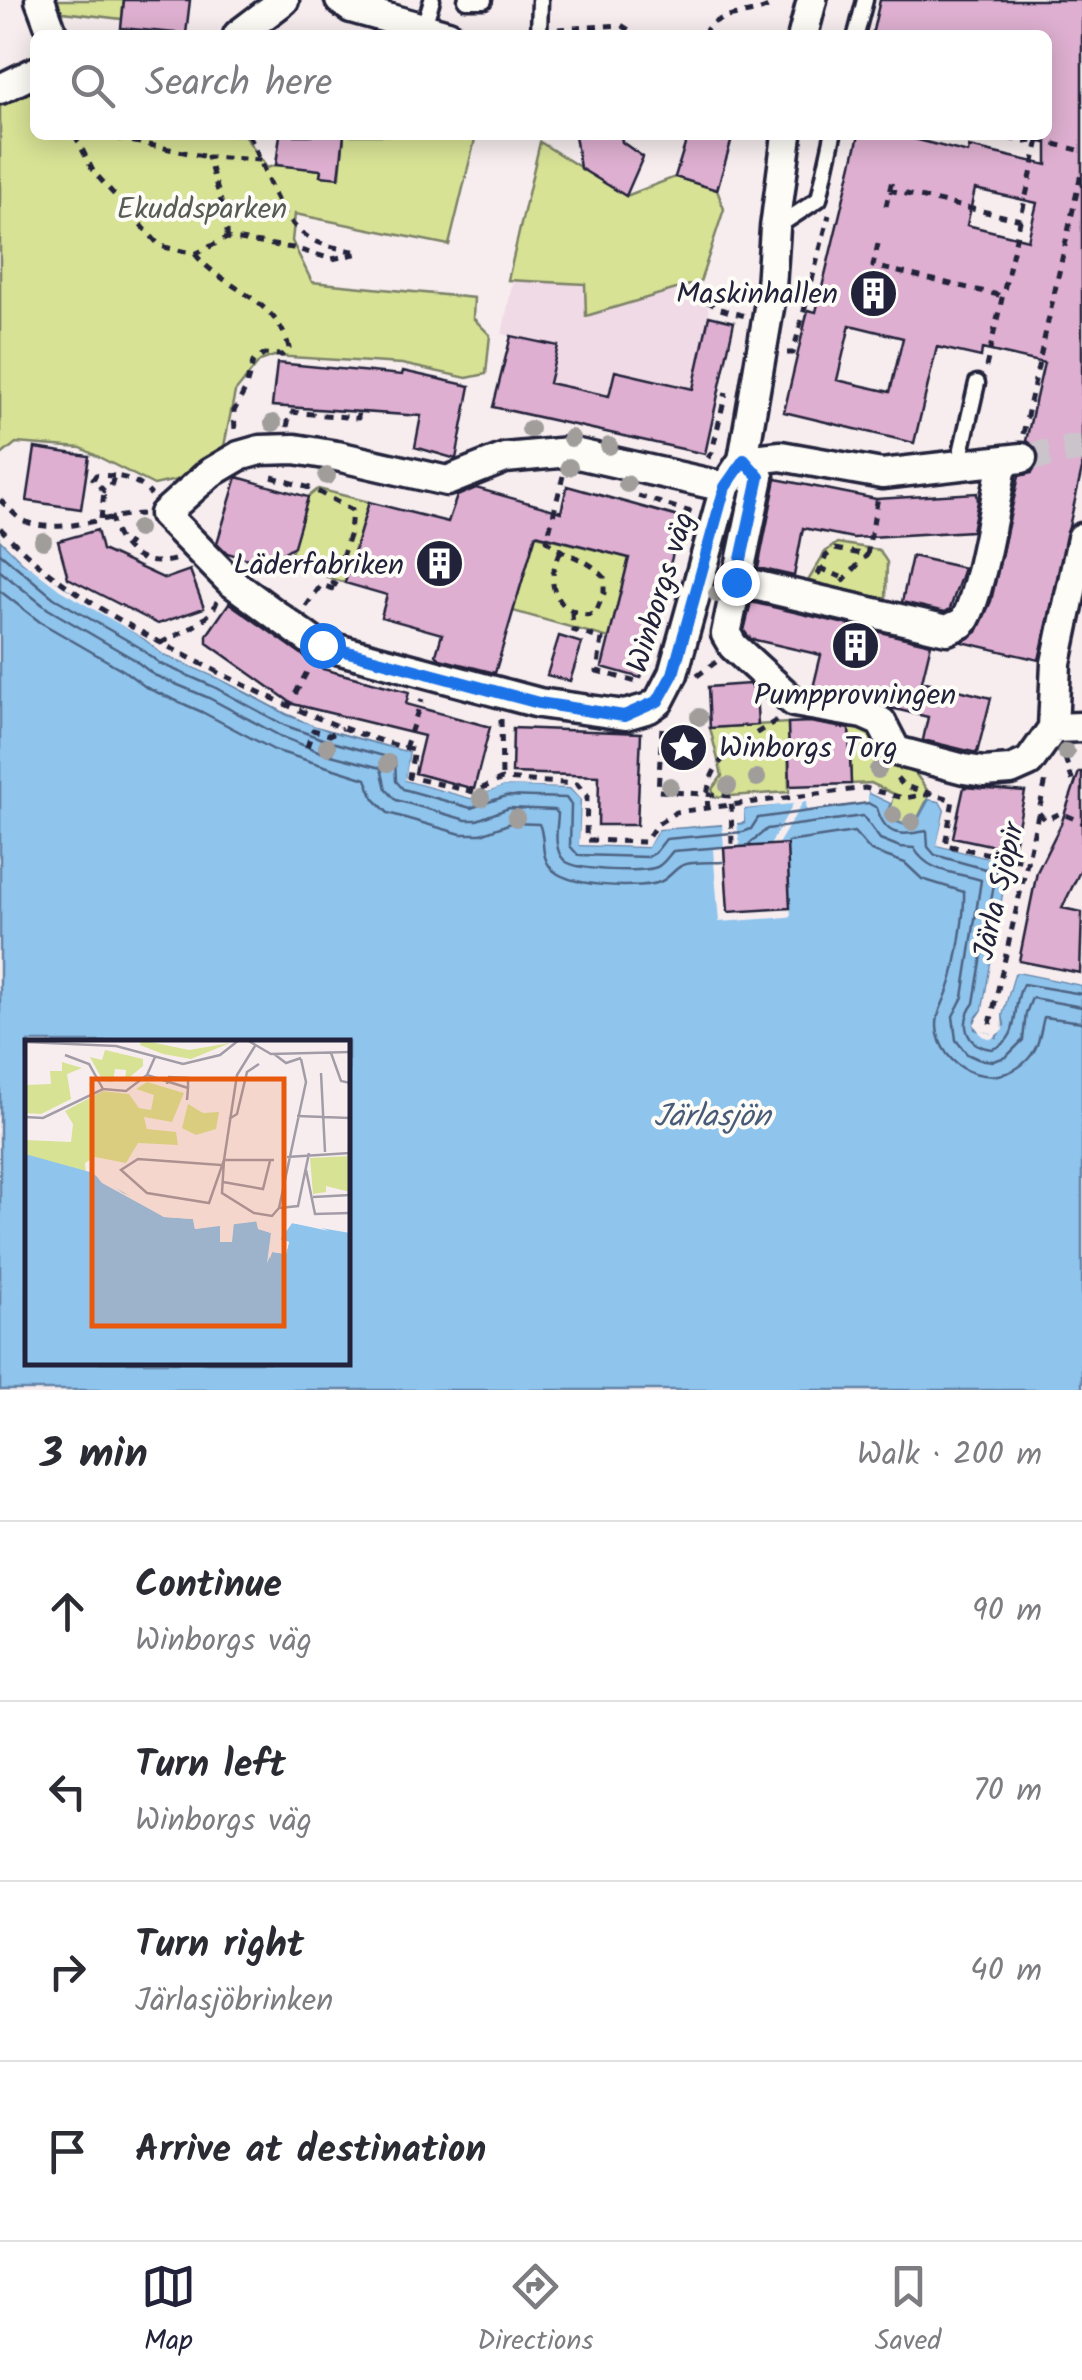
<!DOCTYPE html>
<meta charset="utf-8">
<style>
:root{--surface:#fff;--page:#f2f2f3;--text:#2b2b33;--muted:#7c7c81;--line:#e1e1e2;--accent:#22223b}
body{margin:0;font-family:Kalam,sans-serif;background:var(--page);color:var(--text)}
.stop{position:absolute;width:30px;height:30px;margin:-22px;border:8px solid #1a73e8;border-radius:50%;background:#fff}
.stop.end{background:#1a73e8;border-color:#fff;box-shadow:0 2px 10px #0008}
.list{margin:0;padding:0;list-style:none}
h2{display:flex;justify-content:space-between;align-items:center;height:130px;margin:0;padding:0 40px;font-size:42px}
h2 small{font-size:32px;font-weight:400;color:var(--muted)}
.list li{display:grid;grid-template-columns:65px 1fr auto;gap:30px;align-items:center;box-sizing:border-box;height:180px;padding:0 40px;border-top:2px solid var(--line)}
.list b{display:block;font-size:38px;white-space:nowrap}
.list p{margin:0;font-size:32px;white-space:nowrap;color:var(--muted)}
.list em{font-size:32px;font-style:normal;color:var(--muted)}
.icon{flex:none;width:55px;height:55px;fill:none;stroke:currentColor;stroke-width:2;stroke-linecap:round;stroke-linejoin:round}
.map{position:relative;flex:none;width:1082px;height:1390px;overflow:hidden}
.search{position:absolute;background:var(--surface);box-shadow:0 5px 25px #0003;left:30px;right:30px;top:30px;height:110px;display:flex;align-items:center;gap:25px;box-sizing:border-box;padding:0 35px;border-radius:15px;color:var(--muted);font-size:38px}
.sheet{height:850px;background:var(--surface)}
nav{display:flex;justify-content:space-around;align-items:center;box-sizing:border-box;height:140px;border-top:2px solid var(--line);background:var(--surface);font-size:28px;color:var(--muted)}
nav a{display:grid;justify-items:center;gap:5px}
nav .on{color:var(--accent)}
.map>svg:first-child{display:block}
.built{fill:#f0dae6}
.green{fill:#d7e295;stroke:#7c8268;stroke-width:2.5}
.water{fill:#8fc4ed;stroke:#6383a6;stroke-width:2.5;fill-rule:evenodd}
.pier{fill:#f7edef;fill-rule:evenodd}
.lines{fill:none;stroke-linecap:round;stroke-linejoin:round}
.shore{stroke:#4e6382;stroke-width:2.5}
.building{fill:#deafd0;stroke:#22223b;stroke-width:2.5;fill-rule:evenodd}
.street-tunnel{stroke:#ccc4cb;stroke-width:28;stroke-dasharray:28 14;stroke-linecap:butt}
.lane-casing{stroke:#22223b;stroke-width:21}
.street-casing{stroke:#22223b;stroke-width:35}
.path{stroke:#22223b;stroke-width:5;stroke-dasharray:8 8;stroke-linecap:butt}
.lane{stroke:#fdfcf7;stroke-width:14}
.street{stroke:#fdfcf7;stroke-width:28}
.tree{fill:#a09d9b}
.route{stroke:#1a73e8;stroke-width:12}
.labels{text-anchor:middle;stroke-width:8;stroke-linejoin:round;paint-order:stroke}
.park-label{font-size:30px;fill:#585c56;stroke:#fdfcf7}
.poi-label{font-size:30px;fill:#22223b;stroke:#fdfcf7;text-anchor:end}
.street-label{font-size:30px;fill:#22223b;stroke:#fdfcf7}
.water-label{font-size:32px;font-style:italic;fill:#485b79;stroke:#fdfcf7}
.inset-road{fill:none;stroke:#a29ca7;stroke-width:2.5}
.view{fill:#e8590c;fill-opacity:0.15;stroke:#e8590c;stroke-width:5}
.inset-edge{fill:none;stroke:#22223b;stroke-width:5}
</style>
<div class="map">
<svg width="1082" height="1390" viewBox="0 0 1082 1390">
<rect width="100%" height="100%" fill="#f7edef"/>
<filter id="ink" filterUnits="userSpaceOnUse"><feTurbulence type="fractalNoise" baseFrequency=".01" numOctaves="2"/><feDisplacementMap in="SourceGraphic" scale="20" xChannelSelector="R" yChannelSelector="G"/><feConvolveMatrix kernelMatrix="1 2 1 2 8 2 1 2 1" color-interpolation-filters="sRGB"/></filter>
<g filter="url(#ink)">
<path class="built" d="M513,280l72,4 2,32 111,-33 9,18 2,15 -16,73 -78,-18 -6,25 -60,-13 8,-37 -55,-12z"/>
<path class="green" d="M55,0h69l-2,19 -59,-7z
M35,79v56h209l23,33 9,-3 45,5v6l19,1 4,-42h132l-27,110 -154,-31 -3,27 20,41 162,16 -1,20 17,17 -4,39 -19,4 -65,-14 -128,-8 -14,5 -25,31 -11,54 -34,31 -36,8 -73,-37 -65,-5 -16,13v-361z
M540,142l86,54 49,-19 42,13 7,19 -24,73 -114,34 -1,-32 -77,-4z
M318,489l51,13 -24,81 -57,-19 20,-67z
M536,535l93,23 -20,80 -96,-27z
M837,543l42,7 8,12 -1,37 -78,-18 17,-29z
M857,720l56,46v4l17,24 -15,30 -10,1 -13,-5 -4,-10 6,-16 -23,-11 -20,1 -2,-63z
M788,723l1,69 -74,5 -3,-8 10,-13 -12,-48z"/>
<path class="water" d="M0,539l22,22 123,78 18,15 56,24 69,37 43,16 79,21 -4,28 65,18 33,-13 66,3 11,11 -1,46 67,2 11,-18 86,-6 -1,-14 125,-17 23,11 -3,7 4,10 13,5 10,-1 14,-25 11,2 5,9 -7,35 63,16 7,6 -25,143 -8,9v10l21,8 8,-12 -2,-10 12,-41 4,-2 64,13v405h-1082zM28,1042h320v320h-320z"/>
<path class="pier" d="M0,534l62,52 86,49 18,15 55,23 91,47 101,28 2,4 -4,24 60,17 33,-12 68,3 14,15 -2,42 61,1 11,-18 83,-6v-10l4,-4 125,-17 25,11 -2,5 -23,-11v11l-61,8 -1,-9h-3l-25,42 9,1 4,72 -72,5 -6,-73 11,-2 -2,-23 -64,5 -10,18 -69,-2 2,-45 -11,-12 -66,-2 -33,12 -66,-18 5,-28 -100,-28 -91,-46 -56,-24 -18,-15 -85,-49 -38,-29 -22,-22zM793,804l-23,41 -30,2 -3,-24 7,-1v-13z
M930,794l13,3 7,11 -7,34 60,15 10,9 -25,145 -8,10 2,9 9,4 7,-6 -1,-14 15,-45 7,-2 63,13v5l-64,-13 -4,2 -12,41 1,15 -12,9 -9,-3 -8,-12 9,-14 25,-143 -7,-6 -64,-16 8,-35 -5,-9 -11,-2z"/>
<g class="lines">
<path class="shore" d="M0,553l54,45 85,49 20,16 55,24 70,38 44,16 67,18 1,22 7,8 68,19 35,-12 60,2 5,7 -1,41 8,9 70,2 7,-4 11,-14 77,-7 8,-3 7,-11 110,-15 9,5c9,31 25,27 50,23l1,16 7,8 61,17 -22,131c-15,20 -9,43 18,46 31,-9 18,-42 31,-65l59,10
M0,571l48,38 84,49 22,17 55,23 71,38 43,17 58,15 5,21 10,11 70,20h11l32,-12 46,2 3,4c-1,15 -5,35 6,46 10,11 79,13 93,7 7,-3 11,-11 16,-16l49,-4
M0,591l40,31 83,48 24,18 55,24 72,38 92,29 8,20 14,14 73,21h20l30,-11 28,1c7,14 0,30 12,44 15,19 84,21 106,15 12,-3 16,-14 26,-18 10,-4 28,-2 39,-3
M788,842l66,-10 17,19 34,12 17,16 42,13c1,20 -8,79 -16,98 -5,16 -14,26 -10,44 9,41 62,56 90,25 12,-13 12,-27 16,-42l38,5
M749,844l18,-15 96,-13 17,23 20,8 14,1c14,25 41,24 67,32l-18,117 -10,19 3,24 11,14 11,5 15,2 13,-4 17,-17 3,-27 6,-15 50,9"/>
</g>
<path class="building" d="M124,0h66l-4,34 -65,-6z
M880,0h202v469l-43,191 -77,-18 15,-10 14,-31 28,-125 13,-3 6,-9 -1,-16 -11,-7 18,-78 -62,-14 -1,8 -44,-10 -23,96 -130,-31 24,-102 8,2 43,-177h40l69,18 1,-6 78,18v-130h-175zM975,189l62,14 -9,37 -61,-15zM850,325l53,13 -13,54 -53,-12z
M280,135h64l-5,43 -19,-2 1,-6 -45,-5z
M575,135h46l1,7 21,15 -17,39 -46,-28z
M688,135h45l-16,55 -42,-13z
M709,316l25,6 -29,132 -212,-47 18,-71 47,10 -9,37 60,13 6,-25 78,18z
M277,363l125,12 1,-4 67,15 -14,73 -41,-12 6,-31 -149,-10z
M35,448l54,8 -8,53 -54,-8z
M237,477l71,20 -14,49 -29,18 -38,-11 -10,-10z
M776,479l100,20 101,-6 1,8 -6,30 -119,7 -50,-10 -9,48 -36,-8z
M567,486l115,32 -41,160 -39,-11 27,-109 -93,-24 -41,139 -55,-14 -4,-4 6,-21 -61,-17 6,-22 -42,-12 24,-81 79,20 9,-26 19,-8 85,24z
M97,530l5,20 63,29 25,-9 14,38 -46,16 -90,-46 -10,-37z
M912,556l52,12 -14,41 -5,3 -43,-10z
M751,602l180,42 -9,37 69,17 -14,55 -54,-13 5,-23 -37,-9 -25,-11 -53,-9 8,-33 -70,-16 -7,-8z
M229,603l94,66 86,23 -3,12 84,23 -16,62 -59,-16 9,-37 -131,-32 -86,-61v-8z
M559,636l23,7 -12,38 -23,-6z
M749,684l7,7 2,34 -48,3 -2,-41z
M810,722l39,7 2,55 -61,2 -2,-63z
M513,728l128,5 -4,92h-39l1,-49 -87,-3z
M1079,772h3v95l-20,41 20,4 -2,61 -61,-12 18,-89 24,-48z
M964,787l61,5 -12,58 -60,-13z
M787,844l3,64 -62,4 -4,-64z"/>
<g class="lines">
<path class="street-tunnel" d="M1022,458l60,-10"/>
<defs>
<path id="lane" d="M466,0h18
M423,29l9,-29
M539,35l1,-35
M856,35l9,-35
M775,228l44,-29 14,-64
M958,466l19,-83"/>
<path id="street" d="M40,0l13,35
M340,0l11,8 97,27
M238,35l46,-35
M803,35l9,-35
M0,89l35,-17
M743,460l16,17 -33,157 7,12 61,56 69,12 18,8 15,29 68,18 20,3 27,-2 18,-8 24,-34 3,-65 26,-125
M743,460l38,-4 101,18 140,-16
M725,487l-156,-35 -64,6 -58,23 -110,-25 -42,-7 -35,1 -21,6 -29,17 -46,41 66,67 83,61 9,3 217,58 86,12 24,-7 10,-7 14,-27 52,-187 18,-27 27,-158 5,-74 12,-93
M737,581l210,49c2,-1 13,-6 15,-7 17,-16 35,-134 41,-162
M1053,728l29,-1"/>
</defs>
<use href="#lane" class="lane-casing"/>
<use href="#street" class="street-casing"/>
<path class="path" d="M558,29l63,-4 16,10
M704,35c8,-24 46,-17 66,-29l2,-6
M75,135l18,36 67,75 35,8 32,-16 66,10 39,11 28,-6
M101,135l107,22
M249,135c18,35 28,90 68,107 13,5 27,7 40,10
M646,135l14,3 5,-3
M1039,140l43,11
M889,190l132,30
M886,206l7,-30
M227,238c2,-19 -14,-60 -19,-81l53,3
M878,244l-5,22 130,30
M195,254c28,35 83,45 94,94l-7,7 -17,-1 -12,8 -8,28 -11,21 1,19
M707,301l13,8 25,7
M787,353h6l36,-138
M986,367l53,-227 -13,2 -33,-7
M287,427l3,-15 68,6v-5
M1023,434l59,-265
M708,458l4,-6 14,-60
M114,476l-18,-1 -3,4 11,12 7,-5 3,-10c14,1 29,8 37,19
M272,477l41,12 39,21 -2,23 -17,50 5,3 -1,4 -16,-5 -16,23
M638,496l56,17
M0,500c7,6 16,17 24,21 35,15 81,-6 118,-7
M111,516c6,35 33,54 66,43
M101,519l3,-27
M0,528c56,60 129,99 202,136 69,35 137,67 212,86l-5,27 65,15 28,-13 75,5 10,12 -1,44 59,2 11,-17 20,-13 189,-24 39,10 26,-4
M125,548l16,-22
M560,552c-2,7 -7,16 -7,24 -3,23 20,43 42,38l9,-21v-16c-21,-23 -37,-18 -57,-37l16,-64
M820,568l21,9
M818,575l8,-19 9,-7 32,6 11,-58
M842,582l25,-27
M572,612l1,18 29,9 -5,32 43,12
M161,643c18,-10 50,-21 56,-42
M697,676l19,-14
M288,708l22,-42
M501,719l1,60
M662,728l-4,63 73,5 1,51
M307,747l6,-17 17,5 12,-7
M405,748l17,-49
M1065,758l9,27
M897,778l7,8 49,14 -8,45 84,17
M708,809c-6,-49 33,-65 69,-89
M1039,813l6,7 16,-7 21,9
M990,1024l56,-244"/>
<use href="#lane" class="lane"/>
<use href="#street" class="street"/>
</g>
<g class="tree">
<circle cx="273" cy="423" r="9"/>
<circle cx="530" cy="429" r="9"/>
<circle cx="571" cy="438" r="9"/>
<circle cx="609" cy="446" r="9"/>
<circle cx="569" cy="467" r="9"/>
<circle cx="327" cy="476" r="9"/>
<circle cx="627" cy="484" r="9"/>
<circle cx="138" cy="529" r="9"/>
<circle cx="43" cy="541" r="9"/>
<circle cx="717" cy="594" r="9"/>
<circle cx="699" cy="717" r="9"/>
<circle cx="327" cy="747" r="9"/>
<circle cx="1066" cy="752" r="9"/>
<circle cx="388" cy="763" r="9"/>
<circle cx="878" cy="770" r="9"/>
<circle cx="757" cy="778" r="9"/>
<circle cx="670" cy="786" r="9"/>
<circle cx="728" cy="786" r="9"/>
<circle cx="481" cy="798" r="9"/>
<circle cx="893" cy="815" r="9"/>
<circle cx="516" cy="818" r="9"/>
<circle cx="912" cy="822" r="9"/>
</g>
</g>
<g class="lines" filter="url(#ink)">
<path class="route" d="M322,645l217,58 85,13 34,-15 15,-27 52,-187 19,-27 15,17 -23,105"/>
</g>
<defs>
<symbol id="building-disc" viewBox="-11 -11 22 22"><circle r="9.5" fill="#22223b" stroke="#fdfcf7"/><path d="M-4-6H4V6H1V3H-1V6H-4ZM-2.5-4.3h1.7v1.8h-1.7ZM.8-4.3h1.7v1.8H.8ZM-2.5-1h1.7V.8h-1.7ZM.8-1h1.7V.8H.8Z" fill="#fff"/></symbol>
<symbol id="sight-disc" viewBox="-11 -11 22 22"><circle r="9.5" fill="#22223b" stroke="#fdfcf7"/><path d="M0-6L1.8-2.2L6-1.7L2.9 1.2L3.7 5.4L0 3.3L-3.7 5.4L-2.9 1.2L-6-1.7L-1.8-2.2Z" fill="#fff"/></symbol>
</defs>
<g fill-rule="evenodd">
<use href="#building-disc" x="846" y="266" width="55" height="55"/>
<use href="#building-disc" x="412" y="536" width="55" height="55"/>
<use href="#building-disc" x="828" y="618" width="55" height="55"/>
<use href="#sight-disc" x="656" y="720" width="55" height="55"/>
</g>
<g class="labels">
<g class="park-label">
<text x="202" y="218">Ekuddsparken</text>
</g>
<g class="poi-label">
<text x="838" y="303">Maskinhallen</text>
<text x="404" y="574">Läderfabriken</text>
<text x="855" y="704" text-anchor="middle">Pumpprovningen</text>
<text x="719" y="757" text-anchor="start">Winborgs Torg</text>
</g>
<g class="street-label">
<text transform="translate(660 592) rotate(-73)" y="10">Winborgs väg</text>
<text transform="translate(998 891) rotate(-77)" y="10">Järla Sjöpir</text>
</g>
<g class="water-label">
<text x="712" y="1126">Järlasjön</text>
</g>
</g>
<g transform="translate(25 1040)">
<rect width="325" height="325" fill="#f7edef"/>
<path d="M116,0l48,10 41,-7 -39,16 -28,-5 -23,-9zM80,10l38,9v7l-18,15 1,-11 -11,-1 -2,13 -10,-1 -13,-24 12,3zM37,22l20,6 -15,6 4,25 -30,15 -16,-1v-28l26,-1 -1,-13h12zM122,42l37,11 -12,29 -28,-5 3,12 29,3 2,13 -40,-2 -12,20 -31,-6 -10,6 1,12 -61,-21v-14l46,2 2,-18 -8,-13 38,-20 26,3 10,14 12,2 3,-15 -18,-6zM163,64l15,9 16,-1 -3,17 -20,6 -14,-7zM325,116v36l-24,-6v6l-13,2 -3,-36z" fill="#d7e295"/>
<path d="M0,114l65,18 74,45 29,2 2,10 64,-8v8l12,4 -1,26 2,-7 14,2 3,-12 -9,-2 12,-17 58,10v132h-325z" fill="#8fc4ed"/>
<path d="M64,127l34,26 44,18 -1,5 32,1 1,8 33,-7 19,2 -17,2 -2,20h-12v-17l-25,4 -2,-10 -29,-2 -62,-34zM230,176l8,2 -1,9 13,2v9l15,-17h14l25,10 -37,-8 -12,16 9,3 -3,12 -14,-2 -5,11 4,-30 -13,-4z" fill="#f7edef"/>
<path class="inset-road" d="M222,0l24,14 79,-2M0,2l91,4 67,18 37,-9 19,-15M306,13l10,28 9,2M249,14l12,9 15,-5M40,15l24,9 14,25M296,33l4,79M122,35l41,13 -1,12M142,44l2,-7 19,1v10M272,76l53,2M0,77l18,1 60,-29 23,2 21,-16 8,-18M204,79l8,-5 10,-42 12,-8M262,117l63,-4M249,120h-50l-2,33 32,20 18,3 7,-8 27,-126 -5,-23M196,125l-83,-6 -17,11 26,23 62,10 15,-43 13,-85 18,-29M281,130l9,44 35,-1M198,142l40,7 7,-28M288,157l37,-2M254,168l19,-2 11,-53"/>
<path class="view" d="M67,39h192v247h-192z"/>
<rect width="325" height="325" class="inset-edge"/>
</g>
</svg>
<div class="stop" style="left:322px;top:645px"></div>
<div class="stop end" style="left:736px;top:582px"></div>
<div class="search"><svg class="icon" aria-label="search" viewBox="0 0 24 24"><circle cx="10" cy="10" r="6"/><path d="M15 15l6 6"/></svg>Search here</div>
</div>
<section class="sheet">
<h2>3 min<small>Walk · 200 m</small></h2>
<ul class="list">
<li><svg class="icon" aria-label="ahead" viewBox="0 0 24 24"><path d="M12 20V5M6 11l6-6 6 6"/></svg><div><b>Continue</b><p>Winborgs väg</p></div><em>90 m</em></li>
<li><svg class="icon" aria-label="left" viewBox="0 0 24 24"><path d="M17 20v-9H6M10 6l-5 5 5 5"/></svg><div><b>Turn left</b><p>Winborgs väg</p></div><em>70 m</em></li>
<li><svg class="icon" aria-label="right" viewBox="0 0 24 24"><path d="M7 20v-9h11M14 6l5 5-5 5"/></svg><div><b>Turn right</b><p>Järlasjöbrinken</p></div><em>40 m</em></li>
<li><svg class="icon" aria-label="arrive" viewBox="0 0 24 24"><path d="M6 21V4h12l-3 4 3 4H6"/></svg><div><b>Arrive at destination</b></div></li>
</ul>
</section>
<nav>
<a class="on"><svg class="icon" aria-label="map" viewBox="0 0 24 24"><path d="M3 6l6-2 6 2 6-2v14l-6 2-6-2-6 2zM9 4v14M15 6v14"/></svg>Map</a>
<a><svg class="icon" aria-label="directions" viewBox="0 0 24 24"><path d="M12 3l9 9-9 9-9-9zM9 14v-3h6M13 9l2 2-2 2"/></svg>Directions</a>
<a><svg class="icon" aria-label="saved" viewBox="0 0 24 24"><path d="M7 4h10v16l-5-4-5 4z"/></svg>Saved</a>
</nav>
